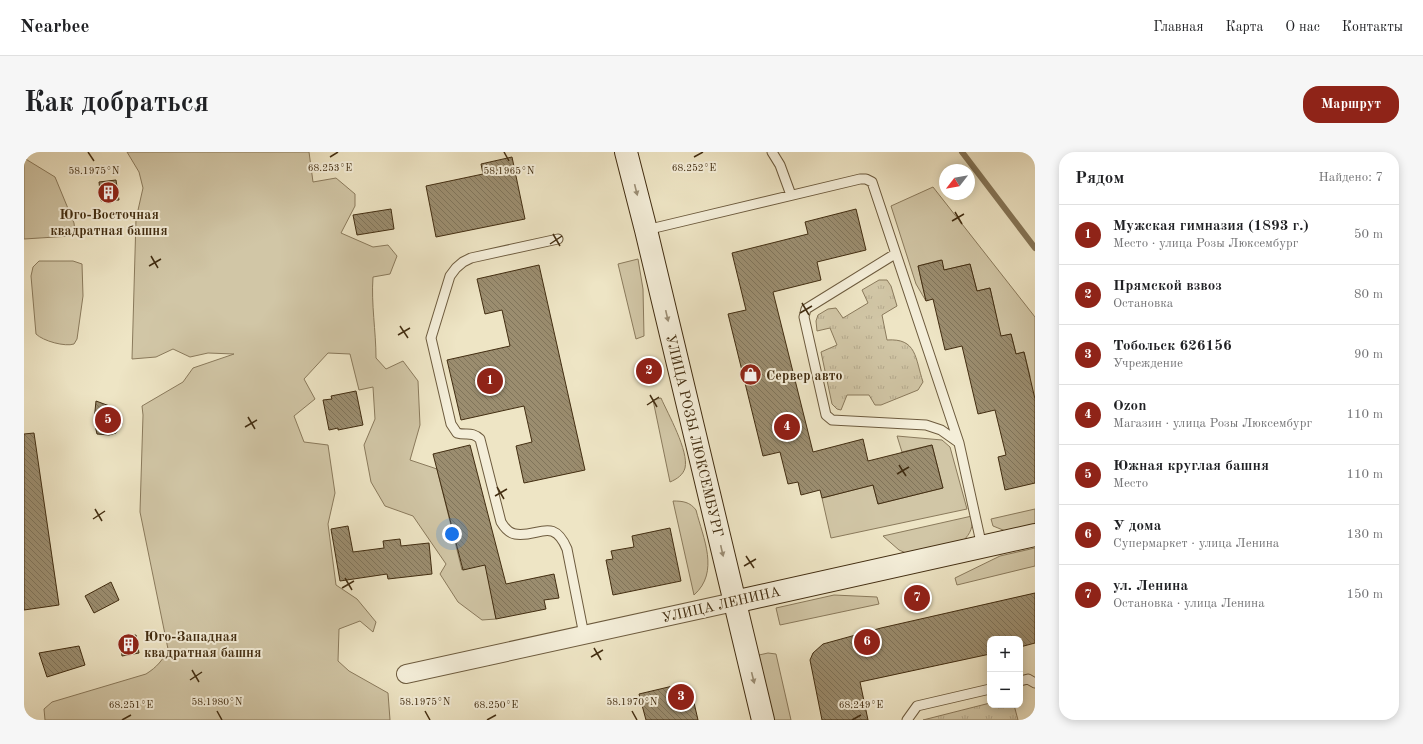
<!DOCTYPE html>
<html lang="ru">
<meta charset="utf-8">
<style>
:root{--surface:#fff;--page:#f6f6f6;--text:#202124;--muted:#757577;--line:#e0e0e0;--accent:#8f2418}
body{margin:0;font-family:"Old Standard TT",serif;background:var(--page);color:var(--text)}
.controls{position:absolute;right:12px;bottom:12px;display:grid;overflow:hidden;border-radius:8px;box-shadow:0 2px 10px #0003}
.controls button{width:36px;height:36px;display:grid;place-items:center;padding:0;border:0;border-bottom:1px solid var(--line);background:var(--surface);color:var(--text);font:20px sans-serif}
.compass{position:absolute;left:915px;top:12px;width:36px;height:36px;border-radius:50%;background:var(--surface);box-shadow:0 2px 10px #0003;rotate:239deg}
.you{position:absolute;left:428px;top:382px;width:14px;height:14px;margin:-10px;border:3px solid #fff;border-radius:50%;background:#1a73e8;box-shadow:0 0 0 6px #1a73e833}
.badge{display:grid;place-items:center;width:26px;height:26px;border-radius:50%;background:var(--accent);color:#fff;font-size:13px;font-weight:700}
.pin{position:absolute;translate:-50% -50%;border:2px solid #fff;box-shadow:0 1px 4px #0006}
.list{margin:0;padding:0;list-style:none}
h2{display:flex;justify-content:space-between;align-items:center;height:52px;margin:0;padding:0 16px;font-size:17px}
h2 small{font-size:13px;font-weight:400;color:var(--muted)}
.list li{display:grid;grid-template-columns:26px 1fr auto;gap:12px;align-items:center;box-sizing:border-box;height:60px;padding:0 16px;border-top:1px solid var(--line)}
.list b{display:block;font-size:15px;white-space:nowrap}
.list p{margin:0;font-size:13px;white-space:nowrap;color:var(--muted)}
.list em{font-size:13px;font-style:normal;color:var(--muted)}
.map{position:relative;flex:none;width:1011px;height:568px;overflow:hidden;border-radius:16px}
header{display:flex;align-items:center;gap:24px;box-sizing:border-box;height:56px;padding:0 20px;background:var(--surface);border-bottom:1px solid var(--line)}
header strong{font-size:19px}
nav{display:flex;gap:22px;margin-inline-start:auto;font-size:14px}
.intro{display:flex;align-items:center;justify-content:space-between;box-sizing:border-box;height:96px;padding:0 24px}
h1{margin:0;font-size:28px}
.button{padding:10px 18px;border-radius:16px;background:var(--accent);color:#fff;font-size:14px;font-weight:700}
main{display:flex;gap:24px;padding:0 24px}
aside{flex:1;background:var(--surface);border-radius:16px;box-shadow:0 2px 10px #0003}
.map>svg:first-child{display:block}
.grass{fill:#d1c6a6;stroke:#8a7a5c}
.park{fill:url(#park-tufts);stroke:#8a7a5c}
.lines{fill:none;stroke-linecap:round;stroke-linejoin:round}
.stream{stroke:#867658;stroke-width:6}
.building{fill:url(#building-back-hatch);stroke:#422d11}
.service-casing{stroke:#6d5b3e;stroke-width:11}
.minor-casing{stroke:#6d5b3e;stroke-width:20}
.secondary-casing{stroke:#422d11;stroke-width:24}
.service{stroke:#f4eed9;stroke-width:9}
.minor{stroke:#f4eed9;stroke-width:18}
.secondary{stroke:#f4eed9;stroke-width:22}
.oneway{fill:#9b8e75}
.ticks{fill:none;stroke:#422d11;stroke-width:1.5}
.labels{text-anchor:middle;stroke-width:4;stroke-linejoin:round;paint-order:stroke}
.poi-label{font-size:14px;font-weight:bold;fill:#422d11;stroke:#f4eed9;text-anchor:start}
.street-label{font-size:14px;fill:#422d11;stroke:#f4eed9}
.ticks-label{font-size:10px;text-anchor:middle;fill:#422d11;stroke:#f4eed9;stroke-width:4;stroke-linejoin:round;paint-order:stroke}
</style>
<header>
<strong>Nearbee</strong>
<nav><a>Главная</a><a>Карта</a><a>О нас</a><a>Контакты</a></nav>
</header>
<div class="intro"><h1>Как добраться</h1><a class="button">Маршрут</a></div>
<main>
<div class="map">
<svg width="1011" height="568" viewBox="0 0 1011 568">
<defs>
<pattern id="park-tufts" width="24" height="20" patternUnits="userSpaceOnUse"><rect width="24" height="20" fill="#d1c6a6"/><path d="M3 7l-1-3M5 7V3M7 7l1-3M15 17l-1-3M17 17v-4M19 17l1-3" fill="none" stroke="#b5aa8e"/></pattern>
<pattern id="building-back-hatch" width="6" height="6" patternUnits="userSpaceOnUse"><rect width="6" height="6" fill="#9b8d6f"/><path d="M-1 5l2 2M0 0l6 6M5-1l2 2" fill="none" stroke="#80745a"/></pattern>
</defs>
<rect width="100%" height="100%" fill="#eee5c5"/>
<filter id="stains"><feTurbulence type="fractalNoise" baseFrequency=".005" numOctaves="4"/><feColorMatrix values="0 0 0 0 .2 0 0 0 0 .09 0 0 0 0 .02 0 0 0 .5 -.17"/></filter>
<radialGradient id="worn" r=".72"><stop offset=".6" stop-color="#630" stop-opacity="0"/><stop offset="1" stop-color="#630" stop-opacity=".3"/></radialGradient>
<path class="grass" d="M103,0h182l4,30 23,-4 19,16v12l-14,27 32,14 15,-2 9,11 -7,18 -17,3c-2,27 3,54 3,81l10,11 17,-8 15,20 2,44 -10,35 27,9 25,101 24,-6 10,55 -14,1 -24,-18 -18,-28 6,-10 -33,-48 -28,-10 -14,-24 -7,-37 11,-26 -2,-32 -14,3 -9,-36 -22,-1 -24,26 11,20 -21,17 10,26 24,3 7,48 -7,31 8,61 21,14 19,23 -3,10 -13,-11 -21,8 -1,32 11,10 39,22 2,27h-345l-1,-11 8,-7 94,-28c11,-7 17,-14 22,-25l-28,-137 3,-97 -1,-9 41,-24 10,-14 41,-14 -26,-1 -18,4 -17,-8 -17,8 -24,2 4,-140 7,-31 -4,-16z
M0,6l31,19 19,46 1,9 -4,4 -47,3z
M909,35l102,130v80l-9,2 4,-23 -6,-24 -8,2 -5,-20 -17,4 2,-23 -6,-27 -13,3 -7,-27 -26,6 -3,-10 -23,6 8,35 -10,-17 -25,-78z
M614,107l5,30 1,47 -8,3 -18,-75z
M15,109h34l9,3 1,32 -6,43 -3,5c-9,3 -31,-3 -38,-10l-5,-58 2,-9z
M637,246c7,16 28,53 24,70 -2,7 -8,11 -15,14l-17,-82z
M873,284l45,4 8,7 17,62 -136,29 -9,-40 51,-13 5,19 65,-16 -11,-43 -30,7z
M649,349c10,0 17,1 23,9 7,28 24,62 -2,85z
M1011,357v16l-27,7 -15,-6 -2,-7z
M948,364c1,11 -1,17 -9,25l-57,12 -7,-3 -16,-14z
M1011,396v18l-78,19 -2,-7 45,-22z
M810,443l43,2 2,7 -99,21 -4,-17z
M744,501l8,1 15,66h-22l-15,-59 5,-6z"/>
<path class="park" d="M855,128h8l4,6 6,20 -15,9 5,25c30,-2 28,18 36,42l-5,8 -37,15h-6l-6,-10h-22l-6,15 -4,-1 -5,-5 -11,-52 16,-7 -7,-17 -13,3 -1,-10 2,-6 10,-6 8,-1 7,10 25,-15 -6,-13z
M966,551v2h24l4,15h-95z"/>
<g class="lines">
<path class="stream" d="M938,0l73,96"/>
</g>
<path class="building" d="M488,5l13,62 -89,18 -10,-51 57,-12 -2,-10z
M92,28l3,20 -18,1 -2,-19z
M367,57l3,20 -37,6 -4,-20z
M832,57l10,41 -49,12 4,18 -48,12 40,160 50,-13 5,22 64,-16 11,43 -65,16 -5,-19 -51,13 -2,-8 -19,5 -3,-13 -10,2 -8,-32 -17,4 -35,-142 18,-4 -14,-57 76,-19 -3,-12z
M918,108l2,10 26,-6 7,27 13,-3 11,48 10,-2 5,20 8,-2 11,47v84l-30,7 -7,-33 8,-2 -11,-45 -17,4 -16,-68 -17,4 -12,-51 -7,2 -8,-35z
M515,113l46,205 -61,13 -8,-37 16,-4 -8,-36 -63,14 -14,-60 63,-14 -8,-36 -17,4 -8,-35z
M332,239l7,34 -25,5v-2l-9,2 -6,-30 9,-1 -1,-3z
M72,249l19,7 5,5 2,11 -6,9 -7,2 -12,-1 -3,-13z
M10,281l25,172 -35,5v-176z
M446,293l36,139 48,-10 5,24 -15,2 2,9 -50,10 -11,-54 -22,5 -30,-116z
M324,374l5,26 31,-4 -1,-7 17,-2 1,7 28,-3 3,31 -44,5 -1,-5 -47,7 -9,-52z
M646,376l11,53 -68,14 -7,-35 7,-1 -2,-8 23,-4 -2,-11z
M87,430l8,18 -25,13 -9,-17z
M1011,441v50l-15,4v-8h-30v15l-130,28 8,38h-46l-12,-60 3,-7 10,-9 58,-16z
M112,483l3,18 -17,3 -2,-18z
M55,494l6,19 -38,12 -8,-24z
M653,533l15,9 6,26h-52l-7,-26z"/>
<g class="lines">
<defs>
<path id="service" d="M748,0l8,13 11,30
M622,78l214,-51h6l6,3 87,261 23,104
M534,87l-87,19 -8,4 -7,6 -6,8 -19,62 20,86 6,9c9,3 15,-2 23,6l21,83c3,5 7,11 14,12 23,4 38,-18 52,15l17,86
M871,102l-89,55 -2,8 22,98 6,5 94,5 15,5 17,12
M996,529l8,-2 7,4
M883,568l10,-14 73,-17"/>
<path id="minor" d="M382,522l328,-72"/>
<g id="secondary">
<path id="s1" d="M602,0l20,78 117,490"/>
<path d="M710,450l301,-67"/>
</g>
</defs>
<use href="#service" class="service-casing"/>
<use href="#minor" class="minor-casing"/>
<use href="#secondary" class="secondary-casing"/>
<use href="#service" class="service"/>
<use href="#minor" class="minor"/>
<use href="#secondary" class="secondary"/>
</g>
<defs><path id="oneway-solid" d="M-6-.8H1V-3.2L6.5 0L1 3.2V.8H-6Z"/></defs>
<g class="oneway">
<use href="#oneway-solid" transform="translate(612 38) rotate(76)"/>
<use href="#oneway-solid" transform="translate(643 164) rotate(77)"/>
<use href="#oneway-solid" transform="translate(698 399) rotate(77)"/>
<use href="#oneway-solid" transform="translate(729 526) rotate(76)"/>
</g>
<path class="ticks" d="M64,0l6,9M480,0l5,9M306,5l8,-5M670,5l9,-5M931,60l7,12M928,69l12,-7M529,82l7,12M526,92l12,-8M127,104l7,12M125,114l12,-7M778,151l7,12M776,161l12,-7M376,174l8,12M374,183l12,-7M626,243l7,12M623,253l12,-8M224,265l7,12M221,275l12,-7M875,313l7,11M873,322l12,-7M473,335l7,12M471,344l12,-7M71,357l7,12M69,367l12,-8M722,404l8,12M720,414l12,-7M321,426l7,12M318,436l12,-7M570,496l7,12M567,505l12,-7M168,518l7,12M166,528l12,-8M193,559l5,9M401,559l5,9M608,559l5,9M98,568l9,-5M463,568l9,-5M828,568l9,-5"/>
<defs>
<symbol id="building-disc" viewBox="-11 -11 22 22"><circle r="9.5" fill="#8f2418" stroke="#f4eed9"/><path d="M-4-6H4V6H1V3H-1V6H-4ZM-2.5-4.3h1.7v1.8h-1.7ZM.8-4.3h1.7v1.8H.8ZM-2.5-1h1.7V.8h-1.7ZM.8-1h1.7V.8H.8Z" fill="#fff"/></symbol>
<symbol id="shop-disc" viewBox="-11 -11 22 22"><circle r="9.5" fill="#8f2418" stroke="#f4eed9"/><path d="M-5-2.5h2.3a2.7 3.5 0 0 1 5.4 0H5L5.5 6h-11ZM-1.5-2.5h3a1.5 2.3 0 0 0-3 0Z" fill="#fff"/></symbol>
</defs>
<g fill-rule="evenodd">
<use href="#building-disc" x="72" y="28" width="25" height="25"/>
<use href="#shop-disc" x="714" y="210" width="25" height="25"/>
<use href="#building-disc" x="92" y="480" width="25" height="25"/>
</g>
<g class="labels">
<g class="poi-label">
<text x="85" y="67" text-anchor="middle">Юго-Восточная<tspan x="85" dy="16">квадратная башня</tspan></text>
<text x="742" y="228">Сервер авто</text>
<text x="120" y="489">Юго-Западная<tspan x="120" dy="16">квадратная башня</tspan></text>
</g>
<g class="street-label">
<text dy="5" stroke="none"><textPath href="#s1" startOffset="292">УЛИЦА РОЗЫ ЛЮКСЕМБУРГ</textPath></text>
<text transform="translate(697 452) rotate(-13)" y="5">УЛИЦА ЛЕНИНА</text>
</g>
</g>
<g class="ticks-label">
<text x="306" y="19">68.253°E</text>
<text x="670" y="19">68.252°E</text>
<text x="70" y="22">58.1975°N</text>
<text x="485" y="22">58.1965°N</text>
<text x="193" y="553">58.1980°N</text>
<text x="401" y="553">58.1975°N</text>
<text x="608" y="553">58.1970°N</text>
<text x="107" y="556">68.251°E</text>
<text x="472" y="556">68.250°E</text>
<text x="837" y="556">68.249°E</text>
</g>
<rect width="100%" height="100%" filter="url(#stains)"/>
<rect width="100%" height="100%" fill="url(#worn)"/>
</svg>
<div class="controls">
<button>+</button>
<button>−</button>
</div>
<svg class="compass" viewBox="-18 -18 36 36"><path d="M0-13l5 13h-10z" fill="#e53935"/><path d="M0 13l5-13h-10z" fill="#757577"/></svg>
<div class="you"></div>
<div class="pin badge" style="left:466px;top:229px">1</div>
<div class="pin badge" style="left:625px;top:219px">2</div>
<div class="pin badge" style="left:657px;top:545px">3</div>
<div class="pin badge" style="left:763px;top:275px">4</div>
<div class="pin badge" style="left:84px;top:268px">5</div>
<div class="pin badge" style="left:843px;top:490px">6</div>
<div class="pin badge" style="left:893px;top:446px">7</div>
</div>
<aside>
<h2>Рядом<small>Найдено: 7</small></h2>
<ul class="list">
<li><span class="badge">1</span><div><b>Мужская гимназия (1893 г.)</b><p>Место · улица Розы Люксембург</p></div><em>50 m</em></li>
<li><span class="badge">2</span><div><b>Прямской взвоз</b><p>Остановка</p></div><em>80 m</em></li>
<li><span class="badge">3</span><div><b>Тобольск 626156</b><p>Учреждение</p></div><em>90 m</em></li>
<li><span class="badge">4</span><div><b>Ozon</b><p>Магазин · улица Розы Люксембург</p></div><em>110 m</em></li>
<li><span class="badge">5</span><div><b>Южная круглая башня</b><p>Место</p></div><em>110 m</em></li>
<li><span class="badge">6</span><div><b>У дома</b><p>Супермаркет · улица Ленина</p></div><em>130 m</em></li>
<li><span class="badge">7</span><div><b>ул. Ленина</b><p>Остановка · улица Ленина</p></div><em>150 m</em></li>
</ul>
</aside>
</main>
